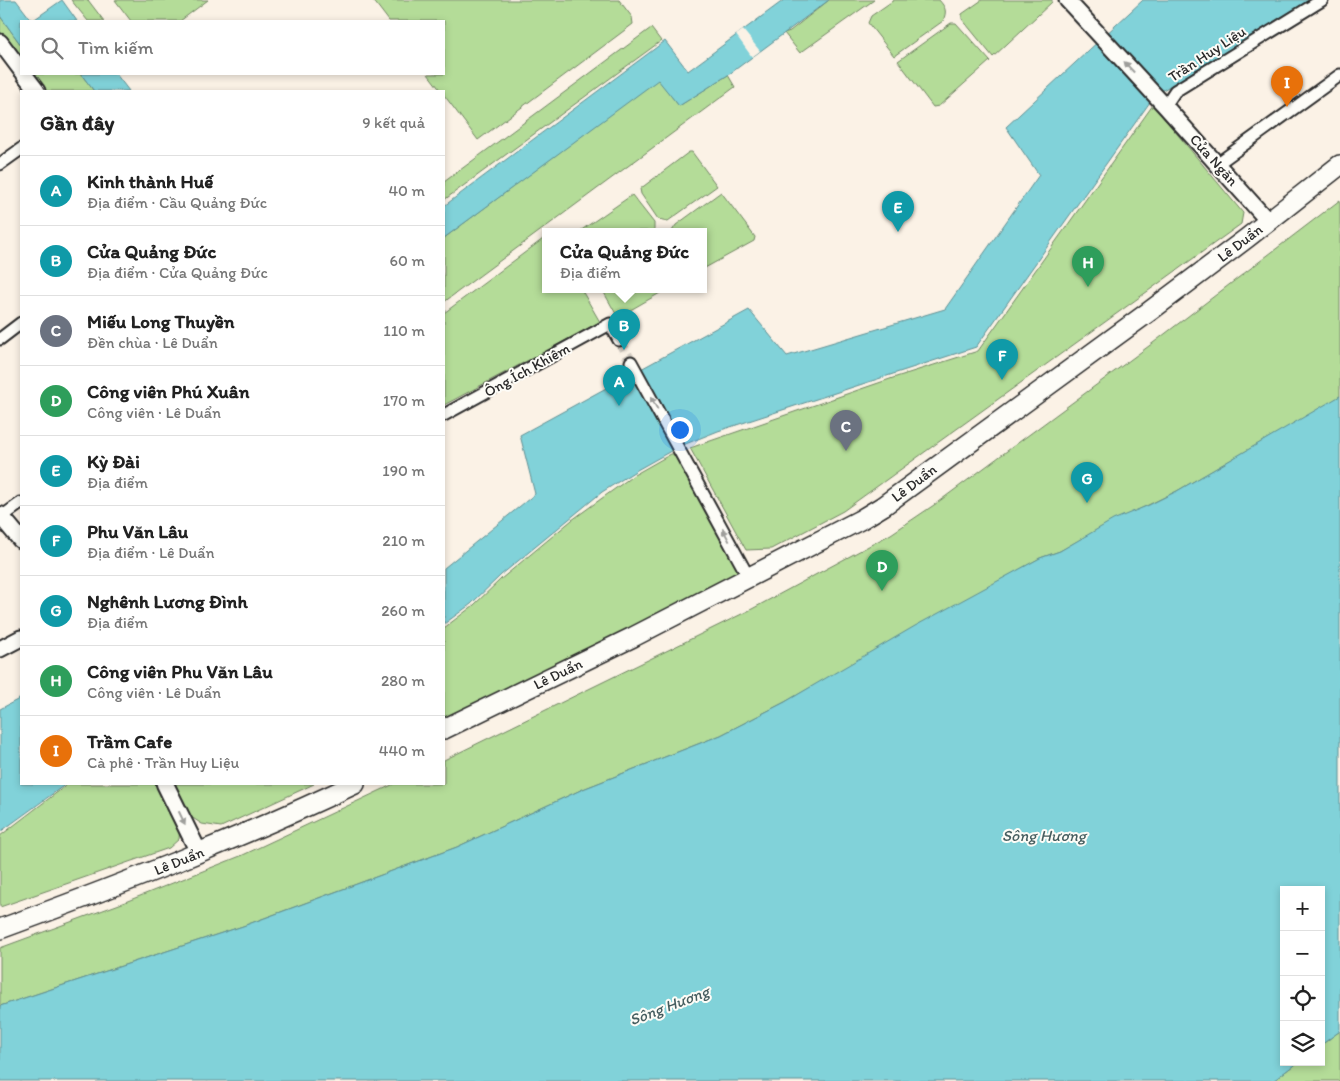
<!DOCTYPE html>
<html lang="vi">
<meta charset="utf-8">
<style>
:root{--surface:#fff;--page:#f2f2f2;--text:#222;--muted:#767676;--line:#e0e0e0;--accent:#d1495b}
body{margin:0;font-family:Itim,sans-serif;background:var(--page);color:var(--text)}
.controls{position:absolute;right:15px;bottom:15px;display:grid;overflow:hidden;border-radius:0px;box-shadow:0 2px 8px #0003}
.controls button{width:45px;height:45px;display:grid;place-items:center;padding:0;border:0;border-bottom:1px solid var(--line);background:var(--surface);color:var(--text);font:25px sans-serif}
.you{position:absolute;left:679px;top:429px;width:18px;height:18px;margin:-12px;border:4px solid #fff;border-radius:50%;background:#1a73e8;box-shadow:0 0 0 8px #1a73e833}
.badge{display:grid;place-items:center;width:32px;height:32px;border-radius:50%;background:var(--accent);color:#fff;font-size:16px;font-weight:700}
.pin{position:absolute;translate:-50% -41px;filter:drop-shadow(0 1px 2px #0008)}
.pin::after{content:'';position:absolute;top:26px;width:18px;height:15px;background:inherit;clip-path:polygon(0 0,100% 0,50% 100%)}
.popup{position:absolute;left:542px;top:228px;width:165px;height:65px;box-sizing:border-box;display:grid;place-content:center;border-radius:0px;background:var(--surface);filter:drop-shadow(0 1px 4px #0005);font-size:16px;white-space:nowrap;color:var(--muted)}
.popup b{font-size:19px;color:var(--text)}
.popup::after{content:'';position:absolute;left:50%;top:100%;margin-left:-10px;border:10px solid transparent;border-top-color:var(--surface)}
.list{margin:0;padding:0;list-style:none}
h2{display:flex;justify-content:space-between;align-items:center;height:65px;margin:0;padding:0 20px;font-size:21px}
h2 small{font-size:16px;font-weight:400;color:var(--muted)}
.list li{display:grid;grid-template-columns:32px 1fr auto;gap:15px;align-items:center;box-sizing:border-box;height:70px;padding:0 20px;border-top:1px solid var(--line)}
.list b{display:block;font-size:19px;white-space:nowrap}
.list p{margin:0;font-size:16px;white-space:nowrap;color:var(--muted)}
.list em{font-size:16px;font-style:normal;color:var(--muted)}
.icon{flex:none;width:28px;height:28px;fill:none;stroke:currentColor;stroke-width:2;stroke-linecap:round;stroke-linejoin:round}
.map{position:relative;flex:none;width:1340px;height:1081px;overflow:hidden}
.search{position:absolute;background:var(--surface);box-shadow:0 2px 8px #0003;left:20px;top:20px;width:425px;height:55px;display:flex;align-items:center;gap:12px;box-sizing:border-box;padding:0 18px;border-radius:0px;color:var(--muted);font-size:19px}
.panel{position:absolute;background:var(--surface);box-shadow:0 2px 8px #0003;left:20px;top:90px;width:425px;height:695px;border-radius:0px}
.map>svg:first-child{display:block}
.green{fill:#b4dc98;stroke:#708462}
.water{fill:#81d2d9;stroke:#5f8f93}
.pier{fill:#fbf2e6}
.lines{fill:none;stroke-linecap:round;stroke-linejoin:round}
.minor-tunnel{stroke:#d1cac1;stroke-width:11;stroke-dasharray:11 5.5;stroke-linecap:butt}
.minor-casing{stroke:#2b2b2b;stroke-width:15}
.tertiary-casing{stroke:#2b2b2b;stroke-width:19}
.secondary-casing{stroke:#2b2b2b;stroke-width:20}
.primary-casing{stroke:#2b2b2b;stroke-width:22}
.minor{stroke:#fdfcf7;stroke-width:11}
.tertiary{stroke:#fdfcf7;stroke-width:15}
.secondary{stroke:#fdfcf7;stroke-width:16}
.primary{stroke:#fdfcf7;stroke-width:19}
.oneway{fill:#9e9e9b}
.labels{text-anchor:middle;stroke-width:4;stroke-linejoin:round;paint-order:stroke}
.street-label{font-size:15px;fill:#2b2b2b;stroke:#fdfcf7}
.water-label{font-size:16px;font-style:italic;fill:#455d5f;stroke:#fdfcf7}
</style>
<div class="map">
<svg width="1340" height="1081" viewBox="0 0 1340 1081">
<rect width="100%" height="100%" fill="#fbf2e6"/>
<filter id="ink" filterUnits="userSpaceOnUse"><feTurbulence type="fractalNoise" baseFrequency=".02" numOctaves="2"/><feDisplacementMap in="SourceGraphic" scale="10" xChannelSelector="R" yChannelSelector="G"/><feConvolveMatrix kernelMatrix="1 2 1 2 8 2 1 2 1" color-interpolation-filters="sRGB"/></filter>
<g filter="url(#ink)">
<path class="green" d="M71,0h17l16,21h-16z
M115,0h93l-28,21h-49z
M373,0h246l13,17 1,7 -155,116 -34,-45v-4h-3l-13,-17h16v-53h-55z
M829,0h45l-74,53 -16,-20 6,-2z
M894,0h45c7,8 8,11 4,21l-49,35 -26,-33 3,-7z
M982,0h70v2l-59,55 -31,-38v-5z
M0,16l21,29v21l-21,-28z
M951,23h5l34,38 -51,45 -6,1 -35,-46z
M651,28l10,13 -217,159v-18z
M28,74h53l13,17h-53z
M728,75l7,12 -291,215v-64l214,-159 21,27z
M1153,105l90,108 -2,11 -398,287 -72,38 -25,1 -56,-102 203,-70 85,-27z
M689,152h3l25,34 -49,35 -10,-2 -17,-25 -1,-5z
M721,192l34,45 -1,4 -51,28v-38h-31l4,-6z
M632,195l22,28v8h-74z
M1340,200v196l-7,5 -156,90 -78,38 -39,22 -20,7 -255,144 -64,33 -138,54 -126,58 -214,79 -243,80v-58l125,-46 118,-47 151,-71h50v-24l308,-151 139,-75 43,-29 219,-162z
M543,239h2v50h36l19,33 -156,83v-92z
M602,289h65l-47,27 -4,-2z
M671,454h7l60,115 -1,6 -293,147v-94l30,-23 27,-26 71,-59 62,-45z
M68,784h92l20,42 -1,13 -10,9 -169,59v-71z
M172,784h142l-93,43 -19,-3 -14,-9z
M1340,1031v50h-67l25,-19h23v-17z"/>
<path class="water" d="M0,0h16l16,21 30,-21 15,21h-56v24l-21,-29z
M784,0h45l-101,75 -49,31 -21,-26 -214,158v-32l221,-165 23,30z
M1143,0h167l-155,95 -179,252 -258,84 -40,16 -41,23 -35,22 -101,83 -30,29 -27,20v-56l91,-74 -15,-59 229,-125 38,46 158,-47 94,-134 -33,-48z
M81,74h35l13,17h-35z
M1340,396v635l-19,14v-155h-37v172h14l-25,19h-1273v-75l243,-80 214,-79 126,-58 138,-54 64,-33 130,-76 125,-68 20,-7 53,-31 36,-15 28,-14z
M21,698v86h45l-66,48v-123z"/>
<path class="pier" d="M743,30l17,21 -8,6 -16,-22z"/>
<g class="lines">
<path class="minor-tunnel" d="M619,340l12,22"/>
<defs>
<path id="minor" d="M1165,106l10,-15 147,-91
M0,164l21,-15
M1217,164l123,-89
M0,339l21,-16
M631,362l118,216
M444,415l166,-91 9,16
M0,518l21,-15"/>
<path id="tertiary" d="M1067,0l98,106 103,115
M0,42l21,28
M24,74l13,17
M0,649l21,-11"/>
<path id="secondary" d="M0,515l21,25
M165,784l34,69"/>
<path id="primary" d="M444,729l189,-92 227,-117 23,-14 267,-195 97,-73 93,-73
M0,929c120,-44 239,-90 355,-145"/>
</defs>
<use href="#minor" class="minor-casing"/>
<use href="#tertiary" class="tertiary-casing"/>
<use href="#secondary" class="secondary-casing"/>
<use href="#primary" class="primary-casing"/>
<use href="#minor" class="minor"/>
<use href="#tertiary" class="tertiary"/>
<use href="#secondary" class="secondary"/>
<use href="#primary" class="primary"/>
</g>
<defs><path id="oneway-solid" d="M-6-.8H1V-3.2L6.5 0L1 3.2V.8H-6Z" transform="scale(1.25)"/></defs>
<g class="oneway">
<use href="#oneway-solid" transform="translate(1129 67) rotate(-133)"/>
<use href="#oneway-solid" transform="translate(654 403) rotate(-119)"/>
<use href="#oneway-solid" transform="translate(726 535) rotate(-118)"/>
<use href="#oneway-solid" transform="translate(182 818) rotate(64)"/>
</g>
</g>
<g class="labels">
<g class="street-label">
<text transform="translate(1207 54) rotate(-33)" y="5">Trần Huy Liệu</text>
<text transform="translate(1214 160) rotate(48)" y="5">Cửa Ngăn</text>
<text transform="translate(1240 243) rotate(-37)" y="5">Lê Duẩn</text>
<text transform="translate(527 370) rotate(-29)" y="5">Ông Ích Khiêm</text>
<text transform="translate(914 483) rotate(-37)" y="5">Lê Duẩn</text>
<text transform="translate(558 674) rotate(-26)" y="5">Lê Duẩn</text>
<text transform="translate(179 861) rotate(-22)" y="5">Lê Duẩn</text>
</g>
<g class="water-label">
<text x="1044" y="841">Sông Hương</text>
<text transform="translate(669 1005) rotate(-21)" y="6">Sông Hương</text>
</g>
</g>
</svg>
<div class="controls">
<button>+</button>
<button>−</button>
<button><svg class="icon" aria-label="locate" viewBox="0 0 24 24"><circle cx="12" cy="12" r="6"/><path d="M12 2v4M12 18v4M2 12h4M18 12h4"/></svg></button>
<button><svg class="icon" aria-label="layers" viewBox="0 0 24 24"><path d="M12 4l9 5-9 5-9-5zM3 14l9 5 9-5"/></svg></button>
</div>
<div class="you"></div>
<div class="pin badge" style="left:619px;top:406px;background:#0f9aa8">A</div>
<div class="pin badge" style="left:624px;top:350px;background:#0f9aa8">B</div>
<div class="popup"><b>Cửa Quảng Đức</b>Địa điểm</div>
<div class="pin badge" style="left:846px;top:451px;background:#6b7280">C</div>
<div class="pin badge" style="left:882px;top:591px;background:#2e9e5b">D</div>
<div class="pin badge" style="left:898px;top:232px;background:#0f9aa8">E</div>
<div class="pin badge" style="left:1002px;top:380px;background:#0f9aa8">F</div>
<div class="pin badge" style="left:1087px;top:503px;background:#0f9aa8">G</div>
<div class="pin badge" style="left:1088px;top:287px;background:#2e9e5b">H</div>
<div class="pin badge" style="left:1287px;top:107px;background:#e8710a">I</div>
<div class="search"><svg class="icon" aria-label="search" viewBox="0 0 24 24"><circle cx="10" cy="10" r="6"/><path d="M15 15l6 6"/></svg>Tìm kiếm</div>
<section class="panel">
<h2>Gần đây<small>9 kết quả</small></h2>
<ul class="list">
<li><span class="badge" style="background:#0f9aa8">A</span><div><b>Kinh thành Huế</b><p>Địa điểm · Cầu Quảng Đức</p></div><em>40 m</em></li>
<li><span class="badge" style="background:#0f9aa8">B</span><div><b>Cửa Quảng Đức</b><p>Địa điểm · Cửa Quảng Đức</p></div><em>60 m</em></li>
<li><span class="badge" style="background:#6b7280">C</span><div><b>Miếu Long Thuyền</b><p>Đền chùa · Lê Duẩn</p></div><em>110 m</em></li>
<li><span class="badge" style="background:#2e9e5b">D</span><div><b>Công viên Phú Xuân</b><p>Công viên · Lê Duẩn</p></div><em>170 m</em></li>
<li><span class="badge" style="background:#0f9aa8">E</span><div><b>Kỳ Đài</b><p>Địa điểm</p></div><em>190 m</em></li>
<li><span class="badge" style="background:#0f9aa8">F</span><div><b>Phu Văn Lâu</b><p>Địa điểm · Lê Duẩn</p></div><em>210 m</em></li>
<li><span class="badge" style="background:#0f9aa8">G</span><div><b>Nghênh Lương Đình</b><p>Địa điểm</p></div><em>260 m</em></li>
<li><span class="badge" style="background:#2e9e5b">H</span><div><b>Công viên Phu Văn Lâu</b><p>Công viên · Lê Duẩn</p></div><em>280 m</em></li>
<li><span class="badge" style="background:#e8710a">I</span><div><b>Trầm Cafe</b><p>Cà phê · Trần Huy Liệu</p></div><em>440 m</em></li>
</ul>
</section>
</div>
